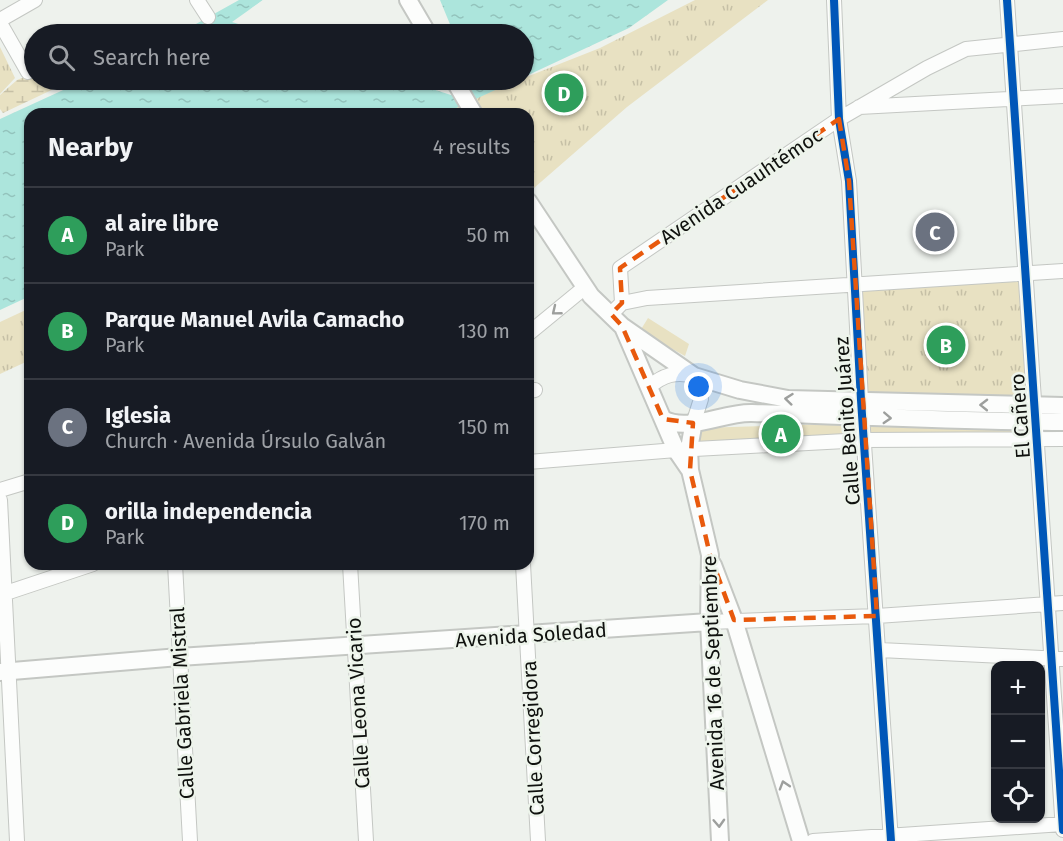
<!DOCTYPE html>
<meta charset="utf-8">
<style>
:root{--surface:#171b24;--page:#242831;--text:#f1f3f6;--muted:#9ea1a6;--line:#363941;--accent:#1a73e8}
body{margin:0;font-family:"Fira Sans",sans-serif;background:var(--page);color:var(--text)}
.controls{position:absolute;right:18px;bottom:18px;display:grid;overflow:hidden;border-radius:12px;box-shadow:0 2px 4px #0004}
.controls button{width:54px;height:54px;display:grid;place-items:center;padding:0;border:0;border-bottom:2px solid var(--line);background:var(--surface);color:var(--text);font:30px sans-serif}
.you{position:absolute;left:699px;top:387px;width:21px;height:21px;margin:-15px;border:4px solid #fff;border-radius:50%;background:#1a73e8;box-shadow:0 0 0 9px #1a73e833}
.badge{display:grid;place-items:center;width:39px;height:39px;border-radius:50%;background:var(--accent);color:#fff;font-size:20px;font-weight:700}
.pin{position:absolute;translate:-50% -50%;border:3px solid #fff;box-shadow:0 2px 6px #0006}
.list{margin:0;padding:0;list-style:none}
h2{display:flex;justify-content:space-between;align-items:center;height:78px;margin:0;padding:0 24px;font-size:26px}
h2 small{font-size:20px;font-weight:400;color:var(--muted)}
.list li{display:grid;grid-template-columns:39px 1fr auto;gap:18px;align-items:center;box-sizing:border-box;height:96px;padding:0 24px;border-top:2px solid var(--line)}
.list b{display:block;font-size:22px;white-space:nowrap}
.list p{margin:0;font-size:20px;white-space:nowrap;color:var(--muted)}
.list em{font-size:20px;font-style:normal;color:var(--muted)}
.icon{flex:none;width:33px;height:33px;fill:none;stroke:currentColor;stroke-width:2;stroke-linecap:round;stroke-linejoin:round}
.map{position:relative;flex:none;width:1063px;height:841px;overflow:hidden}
.search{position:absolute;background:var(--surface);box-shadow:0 2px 4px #0004;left:24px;top:24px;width:510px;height:66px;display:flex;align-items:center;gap:15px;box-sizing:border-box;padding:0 21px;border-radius:33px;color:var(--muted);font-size:22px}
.panel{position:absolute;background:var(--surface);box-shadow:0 2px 4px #0004;left:24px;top:108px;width:510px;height:462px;border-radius:18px}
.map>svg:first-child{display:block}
.green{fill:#e8e1c2}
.wetland{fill:url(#wetland-marsh)}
.park{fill:url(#park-tufts)}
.water{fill:url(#water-ripples)}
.pier{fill:#eef2ed}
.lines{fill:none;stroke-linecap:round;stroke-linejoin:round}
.minor-casing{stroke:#c4c7c3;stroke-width:16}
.major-casing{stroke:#c4c7c3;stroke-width:20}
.minor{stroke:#fcfdfc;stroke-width:14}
.major{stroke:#fcfdfc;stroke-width:16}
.cycleway-casing{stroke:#edf4eb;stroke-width:11}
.cycleway{stroke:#0057b8;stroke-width:8}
.oneway{stroke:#9d9f9d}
.marked{fill:none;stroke:#e8590c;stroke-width:4.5;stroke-dasharray:12 8;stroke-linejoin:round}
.labels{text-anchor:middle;stroke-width:5;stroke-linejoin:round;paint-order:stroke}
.street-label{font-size:20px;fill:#0f110e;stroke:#edf4eb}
</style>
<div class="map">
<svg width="1063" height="841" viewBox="0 0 1063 841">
<defs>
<pattern id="wetland-marsh" width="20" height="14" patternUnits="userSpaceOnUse" patternTransform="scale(1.5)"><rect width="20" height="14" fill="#e8e1c2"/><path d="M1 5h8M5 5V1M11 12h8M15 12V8" fill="none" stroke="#c6c0a6"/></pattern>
<pattern id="park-tufts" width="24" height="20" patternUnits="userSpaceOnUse" patternTransform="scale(1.5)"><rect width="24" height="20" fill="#e8e1c2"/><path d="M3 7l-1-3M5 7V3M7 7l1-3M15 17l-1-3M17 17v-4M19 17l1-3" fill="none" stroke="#c6c0a6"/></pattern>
<pattern id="water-ripples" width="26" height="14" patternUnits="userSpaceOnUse" patternTransform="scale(1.5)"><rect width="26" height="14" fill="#ace5dc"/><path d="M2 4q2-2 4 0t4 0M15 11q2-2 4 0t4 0" fill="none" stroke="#93c3bc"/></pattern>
</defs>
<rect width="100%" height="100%" fill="#eef2ed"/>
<path class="green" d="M648,318l41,26 -4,12 -45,-25z
M862,423l1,17 -166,5 3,-17z
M864,423l172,2v12l-171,2z"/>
<path class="wetland" d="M34,73v7h21l3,7 -55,26 -3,-4v-14l17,-15z"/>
<path class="park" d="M695,0h73l-141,107 -93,81 -6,-11v-63h-95l167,-66z
M0,47l15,31 -15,16z
M1027,275l7,124 -170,-1 -8,-106z
M30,308v52l-30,14v-52z"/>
<path class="water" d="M239,0h24l-14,10 17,-10h402l-39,28 -105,49v-43h-346z
M85,80h432l-74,34h-413v182l-30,14v-191z"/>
<path class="pier" d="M263,0h177l14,34h-185l-37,-12z
M404,80h69l1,2 -23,13z"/>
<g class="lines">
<defs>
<path id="minor" d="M197,0l11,17
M834,0l5,119 10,62 12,219 30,441
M1007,0l56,830
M0,20l35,-20
M0,23l28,49
M859,107l204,-11
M622,303l-2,-35 219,-149 88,-51 39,-19 97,-10
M616,309l6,-6 25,-5 416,-27
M528,334l56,-46
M649,387c14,-12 27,-16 45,-11l7,23 -7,22
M528,391l7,-1
M528,462l148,-12 188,-10 199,-1
M0,490l30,-9
M0,500l17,341
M175,564l15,277
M350,564l16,277
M523,564l15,277
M0,595l93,-31
M709,622l168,-6 186,-13
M880,650l183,9
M813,841l250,-17"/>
<path id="major" d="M408,0l20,34
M454,80l20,34
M528,201l63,95 31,30 72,50 46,14 48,9 275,7
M623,327l53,123 13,19
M663,419c25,14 60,-7 89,-6 104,3 207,8 311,9
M694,421l-5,28 1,21 20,85 -1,67 11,219
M713,565l21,55 67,221
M0,672l179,-15 530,-35"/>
</defs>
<use href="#minor" class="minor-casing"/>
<use href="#major" class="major-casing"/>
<use href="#minor" class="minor"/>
<use href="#major" class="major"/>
<defs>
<path id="cycleway" d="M834,0l5,119 10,62 12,219 30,441
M1007,0l56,830"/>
</defs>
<use href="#cycleway" class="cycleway-casing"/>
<use href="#cycleway" class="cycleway"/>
</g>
<defs><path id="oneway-chevron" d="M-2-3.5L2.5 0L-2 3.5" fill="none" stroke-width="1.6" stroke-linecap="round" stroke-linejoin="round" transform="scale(1.5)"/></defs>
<g class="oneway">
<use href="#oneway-chevron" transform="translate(556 311) rotate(141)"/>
<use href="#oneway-chevron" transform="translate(789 399) rotate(-174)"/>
<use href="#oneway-chevron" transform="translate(984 405) rotate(-179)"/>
<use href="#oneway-chevron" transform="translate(887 418) rotate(3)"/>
<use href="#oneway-chevron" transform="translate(784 785) rotate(-107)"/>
<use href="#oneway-chevron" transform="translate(719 823) rotate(87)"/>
</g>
<path class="marked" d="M839,119l10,62 28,435 -143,4 -24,-65 -20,-85 3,-47 -30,-4 -41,-93 -11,-12 11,-11 -2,-35z"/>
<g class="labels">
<g class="street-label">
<text transform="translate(741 186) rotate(-34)" y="7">Avenida Cuauhtémoc</text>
<text transform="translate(1020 416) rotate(-94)" y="7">El Cañero</text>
<text transform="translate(847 421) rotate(-94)" y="7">Calle Benito Juárez</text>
<text transform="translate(531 635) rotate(-4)" y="7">Avenida Soledad</text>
<text transform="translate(713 673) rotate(-92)" y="7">Avenida 16 de Septiembre</text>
<text transform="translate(182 703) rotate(-93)" y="7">Calle Gabriela Mistral</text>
<text transform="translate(358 703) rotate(-93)" y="7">Calle Leona Vicario</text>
<text transform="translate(533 738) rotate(-93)" y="7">Calle Corregidora</text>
</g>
</g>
</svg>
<div class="controls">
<button>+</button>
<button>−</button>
<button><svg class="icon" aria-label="locate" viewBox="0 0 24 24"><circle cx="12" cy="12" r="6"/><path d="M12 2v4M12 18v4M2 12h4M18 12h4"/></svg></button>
</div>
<div class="you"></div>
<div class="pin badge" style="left:781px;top:434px;background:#2e9e5b">A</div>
<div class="pin badge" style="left:946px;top:345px;background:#2e9e5b">B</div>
<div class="pin badge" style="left:935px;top:232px;background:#6b7280">C</div>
<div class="pin badge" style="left:564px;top:93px;background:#2e9e5b">D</div>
<div class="search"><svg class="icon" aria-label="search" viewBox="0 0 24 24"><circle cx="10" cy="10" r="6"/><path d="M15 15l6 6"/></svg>Search here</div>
<section class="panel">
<h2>Nearby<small>4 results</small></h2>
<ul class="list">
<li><span class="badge" style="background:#2e9e5b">A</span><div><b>al aire libre</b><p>Park</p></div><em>50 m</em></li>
<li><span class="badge" style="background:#2e9e5b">B</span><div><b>Parque Manuel Avila Camacho</b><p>Park</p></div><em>130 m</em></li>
<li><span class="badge" style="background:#6b7280">C</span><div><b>Iglesia</b><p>Church · Avenida Úrsulo Galván</p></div><em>150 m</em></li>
<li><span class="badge" style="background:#2e9e5b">D</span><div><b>orilla independencia</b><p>Park</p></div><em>170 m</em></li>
</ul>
</section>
</div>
